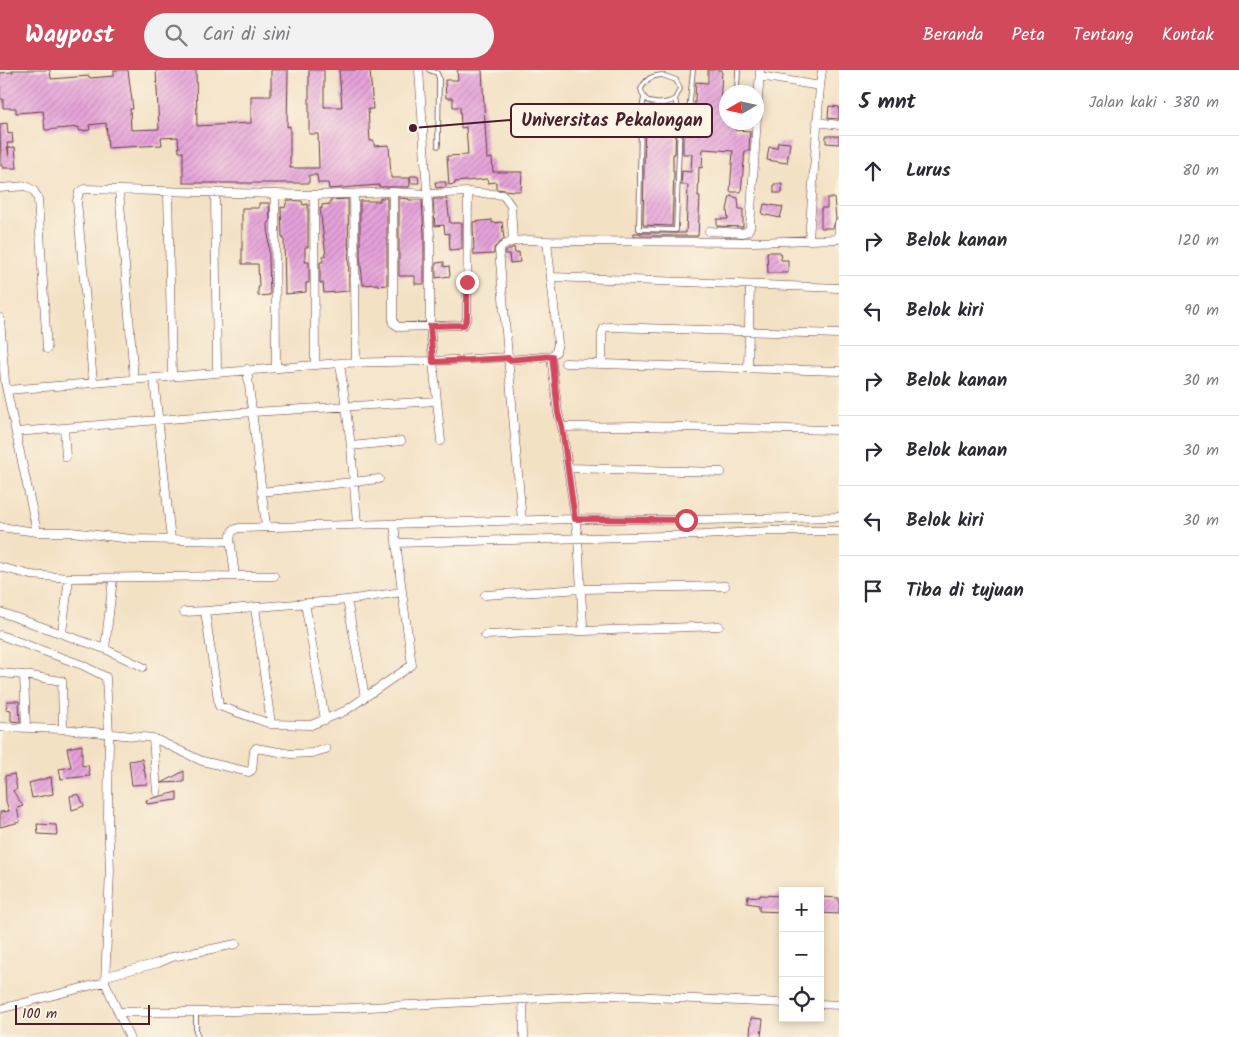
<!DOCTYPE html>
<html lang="id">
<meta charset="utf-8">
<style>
:root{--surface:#fff;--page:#f2f2f3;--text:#2b2b33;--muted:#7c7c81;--line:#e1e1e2;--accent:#d1495b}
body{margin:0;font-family:Kalam,sans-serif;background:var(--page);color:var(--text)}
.controls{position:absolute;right:15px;bottom:15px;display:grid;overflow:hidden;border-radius:0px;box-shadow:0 2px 8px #0003}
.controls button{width:45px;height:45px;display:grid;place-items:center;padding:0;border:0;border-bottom:1px solid var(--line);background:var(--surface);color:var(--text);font:25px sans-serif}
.compass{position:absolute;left:719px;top:15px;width:45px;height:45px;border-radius:50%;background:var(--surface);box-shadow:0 2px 8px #0003;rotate:261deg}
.scale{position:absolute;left:15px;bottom:12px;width:135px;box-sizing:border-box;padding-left:5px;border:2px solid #4a1f2b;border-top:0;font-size:14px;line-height:18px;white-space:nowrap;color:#4a1f2b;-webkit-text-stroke:4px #fcf5e5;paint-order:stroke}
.stop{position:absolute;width:15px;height:15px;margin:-11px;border:4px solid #d1495b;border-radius:50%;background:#fff}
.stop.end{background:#d1495b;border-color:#fff;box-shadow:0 1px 5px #0008}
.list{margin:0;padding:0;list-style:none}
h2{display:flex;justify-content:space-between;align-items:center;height:65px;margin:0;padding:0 20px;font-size:21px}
h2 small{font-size:16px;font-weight:400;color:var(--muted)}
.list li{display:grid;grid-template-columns:32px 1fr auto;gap:15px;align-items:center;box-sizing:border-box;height:70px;padding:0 20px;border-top:1px solid var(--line)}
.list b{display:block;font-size:19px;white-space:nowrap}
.list em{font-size:16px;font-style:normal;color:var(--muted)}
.icon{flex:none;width:28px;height:28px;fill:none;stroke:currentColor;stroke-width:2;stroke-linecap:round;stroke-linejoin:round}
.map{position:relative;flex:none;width:839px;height:967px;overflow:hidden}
header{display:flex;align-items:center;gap:30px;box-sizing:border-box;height:70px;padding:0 25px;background:var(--accent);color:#fff}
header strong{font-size:24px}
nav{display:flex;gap:28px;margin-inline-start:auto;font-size:18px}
.search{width:350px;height:45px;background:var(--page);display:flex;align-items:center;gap:12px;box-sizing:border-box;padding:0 18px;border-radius:28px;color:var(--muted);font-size:19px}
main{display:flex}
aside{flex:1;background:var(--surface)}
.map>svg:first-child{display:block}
.building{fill:url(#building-hatch)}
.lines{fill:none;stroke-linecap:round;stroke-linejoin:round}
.lane-casing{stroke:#633c42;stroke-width:5.5}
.street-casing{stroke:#633c42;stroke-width:9}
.lane{stroke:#fff;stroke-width:4}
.street{stroke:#fff;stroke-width:8}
.route{stroke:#d1495b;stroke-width:6}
.leader{fill:none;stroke:#4a1f2b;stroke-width:2}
.callout-dot{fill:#4a1f2b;stroke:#fcf5e5;stroke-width:2}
.callout{fill:#fcf5e5;stroke:#4a1f2b;stroke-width:2}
.callout-label{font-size:18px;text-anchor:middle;font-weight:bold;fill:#4a1f2b}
</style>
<header>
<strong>Waypost</strong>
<div class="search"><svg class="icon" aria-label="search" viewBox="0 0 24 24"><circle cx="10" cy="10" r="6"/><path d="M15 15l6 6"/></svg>Cari di sini</div>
<nav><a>Beranda</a><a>Peta</a><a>Tentang</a><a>Kontak</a></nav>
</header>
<main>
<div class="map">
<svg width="839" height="967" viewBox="0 0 839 967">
<defs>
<pattern id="building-hatch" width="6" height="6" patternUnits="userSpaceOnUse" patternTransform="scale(1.25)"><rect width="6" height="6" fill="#e6a2da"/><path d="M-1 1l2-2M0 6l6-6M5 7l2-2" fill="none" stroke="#bc83b1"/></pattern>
</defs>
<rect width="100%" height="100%" fill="#fcf5e5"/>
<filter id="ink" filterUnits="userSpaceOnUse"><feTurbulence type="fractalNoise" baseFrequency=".02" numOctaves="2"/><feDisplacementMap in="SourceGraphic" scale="10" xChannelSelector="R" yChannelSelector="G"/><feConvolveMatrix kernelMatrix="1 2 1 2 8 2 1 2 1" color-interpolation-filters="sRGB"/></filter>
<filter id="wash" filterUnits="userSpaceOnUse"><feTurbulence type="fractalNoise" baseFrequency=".0096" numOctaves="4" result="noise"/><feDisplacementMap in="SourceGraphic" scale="20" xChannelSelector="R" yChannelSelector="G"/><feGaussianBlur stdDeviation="1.12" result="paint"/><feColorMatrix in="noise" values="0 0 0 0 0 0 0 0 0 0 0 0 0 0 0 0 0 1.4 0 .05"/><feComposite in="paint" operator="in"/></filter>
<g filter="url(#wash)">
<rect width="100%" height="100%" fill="#f3e1c4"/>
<g id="blocks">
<path class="building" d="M12,0h38l1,9 38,-3 1,2 24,-2v-6h14l5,39h-3l1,21 28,-1 -3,-59h40l1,56 54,-3v-27h20v-26h17l-1,57 3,-1v42h29l-1,-34h-9v-64h15v37h18l-3,-37h31l3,39h-5l2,32h4v5l15,-1 2,33h19v7l-1,2h-30v-2l-50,4 -1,-6h-10l-1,-8h-8v8h-126v-31h-4l-1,-15 -17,1 1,7 -54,3 -2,-25 -17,2 1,5 -11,1v-4l-34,3 -2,-19 -27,2v-5h-13v-9h-3v-26l13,-1z
M457,0h25l5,89 5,-1 1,14h29l-1,19h-8l-17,-2v-7l-8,1 -1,-4 -32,3v2l-6,1 -2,-29 21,-1 -2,-28 -5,1 -1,-21h-7v-9h-7l-1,-18h13z
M708,0h14l-2,38h5l1,14h9v8l15,1 -1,20h-4l-4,41h-11l3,-41 -30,-2 -1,19 -3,-1 -1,29h2l-2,40h-65v-3h53l2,-48h-7l1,-14 9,1 1,-18h-9v-19h10l3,-53 12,1z
M829,36l10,1v12l-11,-1z
M645,49h31l-1,35h-2v17h1l-2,55 -29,-1z
M7,53l1,11 4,-1 1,10h-6l2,14 -1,-9 7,-1 2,21h-14v-2h-2l-1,-42z
M826,66h13v8l-13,-1z
M778,72l12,1 -3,20 -20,-3 2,-13 8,1z
M410,106h8l1,7h-8z
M435,112h11v5l-10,1z
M774,114h8v9h-8z
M730,126l8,2 1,11h4v18l-26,-1v-7h11l-1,-9z
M380,128h7v87l-9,1v-2l-15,1 -3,-28v-56h20z
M399,128l10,1v1h13l2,35v49h-9v-8h-16z
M827,128h7l2,21 -3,9h-12v-20h6z
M348,129l1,92 -25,2 -1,-10h-3v-21h3v-6h3l-6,-48 2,1v-4l8,-1v-4z
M433,129h14l3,24h12v26l-12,1 -1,-17 -4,1 -1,-9 -9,1z
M287,130l15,1 1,4 5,-1v43h-3v15h4v21h-3v9l-21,2 -1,-56h-2l-1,-31 4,1z
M259,133h10l1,19h-2l2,73 -12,1v-8h1l-1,-24h-16v-56h17z
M764,134l19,3 -3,11 -18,-4z
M492,150v3l10,-1 2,17 -10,9v6l-20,1 -1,-33z
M514,177l1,6 4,-1 1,10 -10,1 -1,-9h-4v-2z
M767,182h13l1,8h7v13h-20z
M444,192v5l5,-1 1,10 -14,2v-15z
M7,631h12l1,21 -9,-1v-11l-5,-1z
M82,675v21l6,-1 2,11 -29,3 -2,-10 12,-2 -4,-19z
M142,689l5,25 -15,1 -3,-24z
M184,701v11l-22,1z
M14,704l3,15 -4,2 10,15 -6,2 3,14 -20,5v-15l9,-1 -3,-10 -1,-25z
M51,707l2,17 -21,4 -3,-15z
M177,722v8l-30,4 -1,-4z
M79,724l5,12 -12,4 -2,-14z
M37,754l19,1 1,10 -19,-1z
M760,825l23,1v16l-24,-1v-6l-12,-2 1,-7 12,1z
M820,827l19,1v16l-19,-1z
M751,948l12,1 -2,18h-11z"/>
</g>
</g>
<g filter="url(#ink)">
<use href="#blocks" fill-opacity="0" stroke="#633c42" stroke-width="1"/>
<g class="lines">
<defs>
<path id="lane" d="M429,0l8,3 2,5 -1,68
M662,5l14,5 4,9 -5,10c-8,5 -25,7 -31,-2 -2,-2 -2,-5 -3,-8 5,-10 10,-13 21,-14z
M737,20l1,-20
M644,27l-3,19 -2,113 37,1 4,-109 -5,-22
M688,52l5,-52
M196,942v19l2,6"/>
<path id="street" d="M760,6l60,10 -11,153
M820,16l2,-16
M817,52l22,3
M0,118l26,-2 8,5 4,8 9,150
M119,120l15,189
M168,122l4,184
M393,122v131l6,4 65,-2 3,-7 1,-126
M215,123l2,180
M354,124l2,169
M275,125l1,172
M314,125l1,170
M839,153v16
M709,161l34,2 5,-2 2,-4 10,-157
M547,171l207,1 84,-3
M552,207l287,11
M0,248l5,64 32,150
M839,264l-230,-7 -5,1 -2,5v31l237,7
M551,286l7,57 4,14 16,111 5,87 2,6 134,-5
M509,290l42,-4 5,-4 2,-9 -11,-102c-16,-1 -37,-4 -48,9l23,271
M340,293l11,83 6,78
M565,293l37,1
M748,298l2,-83
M247,299l19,157
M154,308l17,162
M93,312l-16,-181 2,-9 5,-3 230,6 79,-3 35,2 40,-2 35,3 8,11 2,35
M7,320l333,-27 93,-2 -3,-35v-91l-11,-165
M562,357l72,-1 205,4
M64,358l2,29
M16,362l237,-20 184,-11
M441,371l-8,-80 76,-4
M351,376l50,-5
M568,398l153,4
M261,422l118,-13
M394,454l8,68
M0,457l37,5h34l61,7 98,2
M396,473l307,-8 67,-4h69
M0,497l31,8 38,3 166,-2 -5,-38 3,-8 6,-2 336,-9 129,1 135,-3
M235,506h39
M402,522l10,73 -67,46 -34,14 -40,-1 -52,-18 -14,-95 142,-11z
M485,525l97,-6 143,-3
M347,530l18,97
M305,533l20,117
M255,538l16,116
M0,542l105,37 38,18
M184,542l21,-1
M62,563l7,-55
M0,565l82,30 24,12 3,57 -1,82 2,55 -5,111
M485,565l100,-4
M105,579l8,-70
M0,603l24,2 2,53
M24,605l38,6 1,48
M0,657l63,2 90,9 49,23 47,11 3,-2 2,-19 2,-3 35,6 21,-1 14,-4
M153,668l4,54
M106,906l52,-13 14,-6 64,-13
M523,930l1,37
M820,934l19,1
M0,939l105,-27 24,55
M120,942h76l153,-4 260,-13 174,8"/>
</defs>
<use href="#lane" class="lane-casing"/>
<use href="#street" class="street-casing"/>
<use href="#lane" class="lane"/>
<use href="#street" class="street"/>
</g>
</g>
<g class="lines" filter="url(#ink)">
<path class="route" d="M467,212v36l-3,7 -34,1 3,36 76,-4v2l43,-4 6,57 4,14 13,92 111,1"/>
</g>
<path class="leader" d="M413 58L511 50"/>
<circle class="callout-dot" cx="413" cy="58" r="5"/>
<rect class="callout" x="511" y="34" width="201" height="33" rx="5"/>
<g class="callout-label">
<text x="612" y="56">Universitas Pekalongan</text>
</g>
</svg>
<div class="controls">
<button>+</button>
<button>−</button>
<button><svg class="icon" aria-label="locate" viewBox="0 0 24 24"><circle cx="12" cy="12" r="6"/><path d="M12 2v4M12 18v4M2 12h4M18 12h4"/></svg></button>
</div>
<svg class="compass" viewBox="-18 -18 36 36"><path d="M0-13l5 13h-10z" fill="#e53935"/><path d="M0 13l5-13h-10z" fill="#7c7c81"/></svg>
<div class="scale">100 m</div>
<div class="stop" style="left:686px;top:450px"></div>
<div class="stop end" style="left:467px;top:212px"></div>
</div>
<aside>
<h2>5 mnt<small>Jalan kaki · 380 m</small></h2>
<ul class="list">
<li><svg class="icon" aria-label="ahead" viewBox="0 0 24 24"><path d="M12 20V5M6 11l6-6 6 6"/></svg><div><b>Lurus</b></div><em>80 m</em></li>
<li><svg class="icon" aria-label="right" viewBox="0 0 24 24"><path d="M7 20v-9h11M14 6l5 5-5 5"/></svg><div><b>Belok kanan</b></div><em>120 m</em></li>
<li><svg class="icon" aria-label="left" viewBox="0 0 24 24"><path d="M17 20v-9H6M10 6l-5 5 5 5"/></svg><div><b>Belok kiri</b></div><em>90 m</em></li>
<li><svg class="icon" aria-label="right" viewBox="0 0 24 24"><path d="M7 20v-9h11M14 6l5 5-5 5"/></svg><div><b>Belok kanan</b></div><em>30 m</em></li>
<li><svg class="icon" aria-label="right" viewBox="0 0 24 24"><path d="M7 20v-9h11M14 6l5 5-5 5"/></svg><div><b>Belok kanan</b></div><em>30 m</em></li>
<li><svg class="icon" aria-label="left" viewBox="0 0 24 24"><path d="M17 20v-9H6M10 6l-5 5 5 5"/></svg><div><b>Belok kiri</b></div><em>30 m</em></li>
<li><svg class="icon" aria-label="arrive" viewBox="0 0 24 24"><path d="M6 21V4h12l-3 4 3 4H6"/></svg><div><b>Tiba di tujuan</b></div></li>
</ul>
</aside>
</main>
